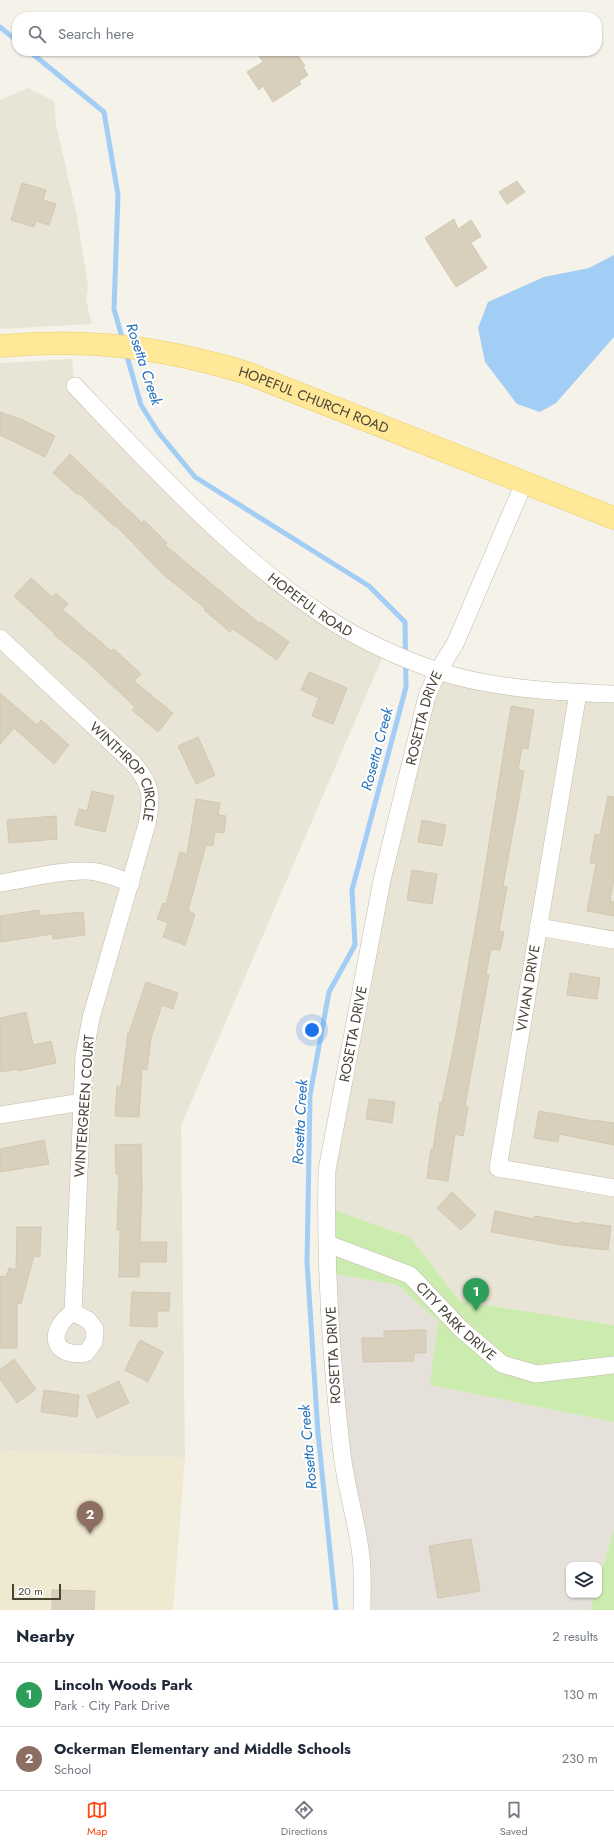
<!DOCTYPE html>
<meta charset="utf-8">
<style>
:root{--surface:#fff;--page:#f2f2f3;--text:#1f2937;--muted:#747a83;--line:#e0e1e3;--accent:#ff4816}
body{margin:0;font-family:Jost,sans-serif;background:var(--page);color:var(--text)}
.controls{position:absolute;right:12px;bottom:12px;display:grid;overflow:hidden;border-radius:8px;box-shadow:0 1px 3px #0004}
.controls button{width:36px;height:36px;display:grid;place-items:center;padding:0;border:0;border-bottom:1px solid var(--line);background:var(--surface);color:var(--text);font:20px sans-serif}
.scale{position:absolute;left:12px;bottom:10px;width:49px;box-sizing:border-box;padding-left:4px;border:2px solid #494336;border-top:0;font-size:11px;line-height:14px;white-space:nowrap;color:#494336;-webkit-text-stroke:3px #fff;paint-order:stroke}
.you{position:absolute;left:312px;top:1030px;width:14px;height:14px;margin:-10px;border:3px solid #fff;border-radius:50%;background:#1a73e8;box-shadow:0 0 0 6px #1a73e833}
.badge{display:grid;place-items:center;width:26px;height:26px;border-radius:50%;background:var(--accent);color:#fff;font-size:13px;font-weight:700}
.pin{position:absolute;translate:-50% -33px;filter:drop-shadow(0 1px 2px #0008)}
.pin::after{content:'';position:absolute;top:21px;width:14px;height:12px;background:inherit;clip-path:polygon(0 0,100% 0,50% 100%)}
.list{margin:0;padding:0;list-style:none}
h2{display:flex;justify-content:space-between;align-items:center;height:52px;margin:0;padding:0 16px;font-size:17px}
h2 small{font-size:13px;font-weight:400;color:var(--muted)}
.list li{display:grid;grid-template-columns:26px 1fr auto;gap:12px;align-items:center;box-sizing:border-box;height:64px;padding:0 16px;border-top:1px solid var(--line)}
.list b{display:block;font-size:15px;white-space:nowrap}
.list p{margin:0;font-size:13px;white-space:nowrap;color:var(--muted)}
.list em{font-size:13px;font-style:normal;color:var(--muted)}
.icon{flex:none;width:22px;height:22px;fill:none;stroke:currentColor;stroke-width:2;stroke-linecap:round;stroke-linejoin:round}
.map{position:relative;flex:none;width:614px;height:1610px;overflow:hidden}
.search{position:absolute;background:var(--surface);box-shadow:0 1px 3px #0004;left:12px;right:12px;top:12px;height:44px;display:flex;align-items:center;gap:10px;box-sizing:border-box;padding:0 14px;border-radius:16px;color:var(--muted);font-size:15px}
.sheet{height:180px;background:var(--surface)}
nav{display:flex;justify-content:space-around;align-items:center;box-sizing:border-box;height:56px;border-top:1px solid var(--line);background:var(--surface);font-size:11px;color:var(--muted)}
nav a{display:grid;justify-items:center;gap:2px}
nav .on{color:var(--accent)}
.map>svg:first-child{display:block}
.residential{fill:#e9e5d6}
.industrial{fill:#e5e1da}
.education{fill:#efe9d2}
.green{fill:#ccebaf}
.water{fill:#a2cdf5}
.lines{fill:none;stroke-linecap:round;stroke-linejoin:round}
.stream{stroke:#a2cdf5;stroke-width:5}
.building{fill:#d8cfbd;stroke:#d3c8b0}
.minor-casing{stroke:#c1bbaa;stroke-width:18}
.major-casing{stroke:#ebcb61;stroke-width:23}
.minor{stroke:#fff;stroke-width:17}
.major{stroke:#ffe898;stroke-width:22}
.labels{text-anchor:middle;stroke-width:4;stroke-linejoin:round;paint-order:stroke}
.street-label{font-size:14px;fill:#494336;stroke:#fff}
.water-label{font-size:15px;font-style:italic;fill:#2874bc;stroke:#fff}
</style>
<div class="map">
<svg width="614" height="1610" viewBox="0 0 614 1610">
<rect width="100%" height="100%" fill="#f5f2e9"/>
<path class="residential" d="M28,88l26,13 2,23 21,92 11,70 -2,14 6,24 -92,5v-229z
M72,359l3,27 214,205 97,58 -205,477 4,332 -185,-7v-1088z
M438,671l176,23v631l-154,-24 -50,-64 -84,-30 56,-327z"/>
<path class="industrial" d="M329,1273l68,12 41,36 -7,64 183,37v107l-15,50v-14h-30v30h25l-4,15h-228z"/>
<path class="education" d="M0,1451l185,7 -12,152h-173z"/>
<path class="green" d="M326,1207l84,30 50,64 154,24v97l-184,-37 8,-64 -41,-36 -68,-12z
M614,1529v81h-24l4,-15h5v-16z"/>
<path class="water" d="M614,255v82l-58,66 -16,9 -23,-8 -32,-42 -7,-34 10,-26 56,-25 45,-9z"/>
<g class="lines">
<path class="stream" d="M0,27l17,14
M29,51l75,61 14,83 -4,114 9,32
M126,353l15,52 17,27 37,45 174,109 36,36 1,65 -54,203 3,55 -26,47 -19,103 -3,167 11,171 18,177"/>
</g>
<path class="building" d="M256,51h39l10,15 -2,1 5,8 -9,6 2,3 -28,18 -10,-16 -4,4 -12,-18 16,-10z
M517,181l8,11 -18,12 -8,-12z
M22,183l24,7 -3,10 13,4 -7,21 -13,-4 -2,6 -23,-7z
M454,219l4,10 13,-9 10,16 -10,7 16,25 -31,19 -31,-49z
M0,412l23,8 32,16 -10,21 -45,-22z
M70,454l72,69 2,-3 23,23 -2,2 95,79 1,-2 28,20 -12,18 -44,-31 -3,3 -26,-22 2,-1 -41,-33 -49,-50 -1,1 -36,-34 -1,2 -25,-22z
M31,578l21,19 4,-4 12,11 -5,6 48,41 3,-2 27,25 -7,7 39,32 -15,19 -26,-22 3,-3 -50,-47 -32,-26 1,-1 -40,-37z
M309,672l38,16 -14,36 -21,-8 7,-18 -18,-8z
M0,693l37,32 4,-5 28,25 -15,19 -40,-36 -14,16z
M511,706l23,4 -6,39 -6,-1 -4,22 6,1 -21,115 4,1 -8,44 5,1 -4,18 -9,-1 -5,25 3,1 -24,131 3,1 -5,29 -8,-2 -7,47 -21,-3 4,-29h2l7,-47 2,1 12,-58 24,-133z
M198,737l17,38 -19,9 -18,-38z
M92,791l22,5 -9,36 -30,-7 4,-16 8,2z
M608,796l6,1v82l-4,22 4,1v14l-27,-5 9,-47 -6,-1 5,-29 5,1z
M196,799l24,4 -2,12 8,1 -2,17 -9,-1 -2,14 -7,-1 -18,66 7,3 -10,31 -22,-8 5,-14 -11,-4 6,-16 3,1 14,-52 7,2z
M56,816l1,23 -48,4 -2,-23z
M422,820l24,5 -4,21 -24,-4z
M412,870l25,4 -5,30 -25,-4z
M39,910l1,6 43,-4 2,23 -32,4v-5l-53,8v-26z
M570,973l30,5 -3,21 -30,-4z
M146,982l32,11 -5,16 -11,-4 -11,33 -4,32 -5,-1 -3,48 -24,-1 2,-30 4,1 7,-55 1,1z
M26,1012l7,33 18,-4 5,22 -38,8v-2l-18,3v-54z
M369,1099l26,3 -3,21 -26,-4z
M539,1111l55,10v-1l20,3v22l-55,-11 -1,8 -24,-4z
M44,1140l5,24 -49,8v-23z
M141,1144l1,45 -2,53h27l-1,20h-26l-1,15h-20l1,-47h-3l2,-56h-3l-1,-29z
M452,1192l24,23 -15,15 -24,-22z
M495,1211l39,8 1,-3 45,8v-2l31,4 -3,24 -46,-5 -71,-13z
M17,1227h24l-1,30 -6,-1 -13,48 -4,-1v45h-17v-72l6,1 3,-9 7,2z
M132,1292l38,1 -1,18h-12v16l-27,-1z
M426,1330v23h-12v8l-51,1 -1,-24h22v-7z
M140,1340l23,12 -15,30 -23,-12z
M14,1359l22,30 -19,14 -17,-24v-9z
M119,1381l10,22 -32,15 -10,-22z
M44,1390l35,5 -2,22 -36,-5z
M471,1539l9,52 -42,7 -9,-52z
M52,1590l43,1 -1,19h-42z"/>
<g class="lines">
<defs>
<g id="minor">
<path id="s1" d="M75,386c79,83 157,168 252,232 31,21 75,41 111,53 54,18 119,21 176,23"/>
<path id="s2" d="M0,638l133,125c18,21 20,33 14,61l-56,194 -7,38 -11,256c-26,19 -22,46 13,41l8,-11 1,-13 -7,-9 -15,-8"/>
<path d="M578,693l-80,475 116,20"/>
<path d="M0,883c28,-4 58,-13 86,-12 16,0 31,7 45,12"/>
<path d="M538,927l76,13"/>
<path d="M0,1115l82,-13"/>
<path id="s3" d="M328,1244l82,31 50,53 42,36 34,10 78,-9"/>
<path id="s4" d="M362,1610c0,-18 1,-36 -1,-54 -4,-34 -15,-68 -19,-102 -11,-93 -17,-190 -15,-284l55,-290 45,-184 11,-25 17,-27 69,-161"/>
</g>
<g id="major">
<path id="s5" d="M0,346c88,-8 162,1 247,27l367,145"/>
</g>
</defs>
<use href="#minor" class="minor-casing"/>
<use href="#major" class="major-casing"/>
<use href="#minor" class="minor"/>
<use href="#major" class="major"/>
</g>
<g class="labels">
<g class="street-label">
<text dy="5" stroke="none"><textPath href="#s5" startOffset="322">HOPEFUL CHURCH ROAD</textPath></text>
<text dy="5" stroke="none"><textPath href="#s1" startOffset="322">HOPEFUL ROAD</textPath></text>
<text dy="5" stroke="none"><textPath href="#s4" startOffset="905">ROSETTA DRIVE</textPath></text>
<text dy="5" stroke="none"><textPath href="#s2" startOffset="186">WINTHROP CIRCLE</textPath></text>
<text transform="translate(528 988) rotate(-81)" y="5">VIVIAN DRIVE</text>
<text dy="5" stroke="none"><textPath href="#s4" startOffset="581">ROSETTA DRIVE</textPath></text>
<text transform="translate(84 1106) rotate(-86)" y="5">WINTERGREEN COURT</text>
<text dy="5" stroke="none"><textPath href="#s3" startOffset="153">CITY PARK DRIVE</textPath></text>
<text transform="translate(333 1355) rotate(-93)" y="5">ROSETTA DRIVE</text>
</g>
<g class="water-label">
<text transform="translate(144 364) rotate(72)" y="5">Rosetta Creek</text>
<text transform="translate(377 749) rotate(-75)" y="5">Rosetta Creek</text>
<text transform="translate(300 1122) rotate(-87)" y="5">Rosetta Creek</text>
<text transform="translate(308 1447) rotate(-95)" y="5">Rosetta Creek</text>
</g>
</g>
</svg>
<div class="controls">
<button><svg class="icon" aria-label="layers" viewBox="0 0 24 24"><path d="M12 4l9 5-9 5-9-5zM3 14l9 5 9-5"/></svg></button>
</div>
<div class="scale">20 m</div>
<div class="you"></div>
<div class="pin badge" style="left:476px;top:1311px;background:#2e9e5b">1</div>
<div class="pin badge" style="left:90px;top:1534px;background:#8d6e63">2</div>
<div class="search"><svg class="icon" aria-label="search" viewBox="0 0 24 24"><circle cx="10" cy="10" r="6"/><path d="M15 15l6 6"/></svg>Search here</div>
</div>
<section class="sheet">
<h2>Nearby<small>2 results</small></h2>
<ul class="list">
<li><span class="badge" style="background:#2e9e5b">1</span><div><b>Lincoln Woods Park</b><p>Park · City Park Drive</p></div><em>130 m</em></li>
<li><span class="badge" style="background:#8d6e63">2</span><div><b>Ockerman Elementary and Middle Schools</b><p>School</p></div><em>230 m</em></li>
</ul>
</section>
<nav>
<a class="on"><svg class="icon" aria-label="map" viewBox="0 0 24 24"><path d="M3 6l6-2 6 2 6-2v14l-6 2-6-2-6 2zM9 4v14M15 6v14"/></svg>Map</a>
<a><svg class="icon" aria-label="directions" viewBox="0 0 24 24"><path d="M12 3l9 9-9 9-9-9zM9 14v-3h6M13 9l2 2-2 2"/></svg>Directions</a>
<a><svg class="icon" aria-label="saved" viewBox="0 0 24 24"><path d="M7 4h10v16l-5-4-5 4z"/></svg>Saved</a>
</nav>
